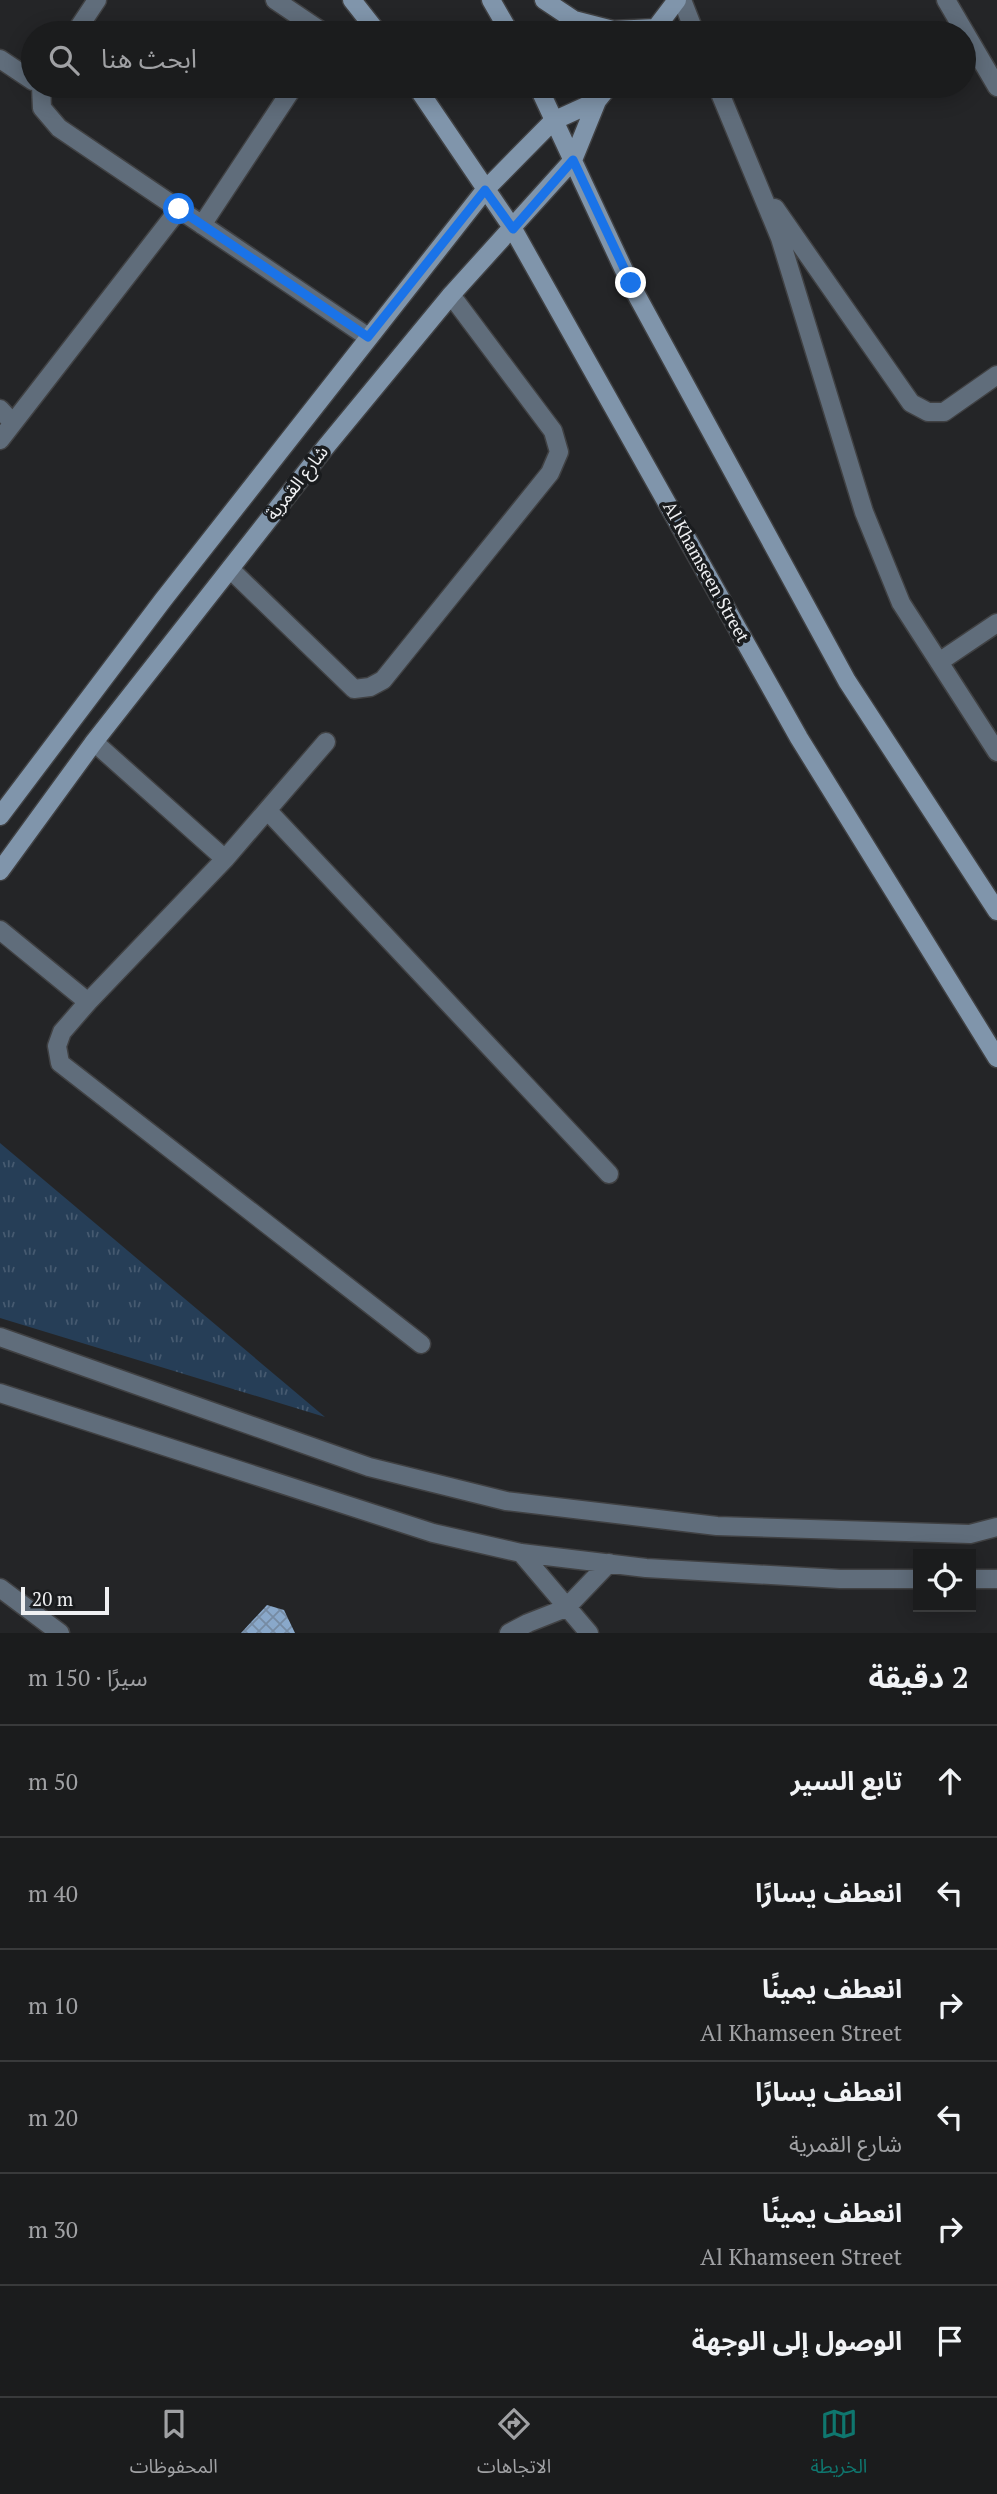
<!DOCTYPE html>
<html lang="ar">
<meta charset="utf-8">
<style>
:root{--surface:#1b1c1d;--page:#28292a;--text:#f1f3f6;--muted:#a0a1a4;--line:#393a3b;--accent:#0f766e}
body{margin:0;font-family:"PT Serif","Noto Sans Arabic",serif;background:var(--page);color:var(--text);direction:rtl}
.controls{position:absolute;right:21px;bottom:21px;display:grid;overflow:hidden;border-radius:0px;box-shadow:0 4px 18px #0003}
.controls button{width:63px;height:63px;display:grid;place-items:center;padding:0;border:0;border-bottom:2px solid var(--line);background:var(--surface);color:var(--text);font:35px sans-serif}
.scale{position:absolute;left:21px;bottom:18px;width:88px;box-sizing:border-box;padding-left:7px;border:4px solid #eff0f2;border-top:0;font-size:19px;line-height:24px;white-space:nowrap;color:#eff0f2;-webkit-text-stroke:5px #1a1c1e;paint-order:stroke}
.stop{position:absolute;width:21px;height:21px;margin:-16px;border:5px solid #1a73e8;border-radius:50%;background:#fff}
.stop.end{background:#1a73e8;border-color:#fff;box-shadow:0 2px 7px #0008}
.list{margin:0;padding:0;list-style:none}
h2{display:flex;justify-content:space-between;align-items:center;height:91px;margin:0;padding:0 28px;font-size:30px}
h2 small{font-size:23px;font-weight:400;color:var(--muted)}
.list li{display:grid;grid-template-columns:46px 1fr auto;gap:21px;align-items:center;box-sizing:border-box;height:112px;padding:0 28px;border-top:2px solid var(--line)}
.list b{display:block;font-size:26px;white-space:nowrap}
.list p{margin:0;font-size:23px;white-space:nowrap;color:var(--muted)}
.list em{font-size:23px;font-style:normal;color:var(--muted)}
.icon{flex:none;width:38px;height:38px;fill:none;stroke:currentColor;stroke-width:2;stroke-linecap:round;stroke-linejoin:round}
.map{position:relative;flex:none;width:997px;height:1633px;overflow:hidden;direction:ltr}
.search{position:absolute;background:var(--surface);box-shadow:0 4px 18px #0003;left:21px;right:21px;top:21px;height:77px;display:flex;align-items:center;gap:18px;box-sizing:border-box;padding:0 24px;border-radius:38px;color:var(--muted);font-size:26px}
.sheet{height:763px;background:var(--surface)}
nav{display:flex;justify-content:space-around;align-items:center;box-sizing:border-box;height:98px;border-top:2px solid var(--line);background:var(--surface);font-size:19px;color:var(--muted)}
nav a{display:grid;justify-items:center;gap:4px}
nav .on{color:var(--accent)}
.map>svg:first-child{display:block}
.park{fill:url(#park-tufts)}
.building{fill:url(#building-cross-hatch)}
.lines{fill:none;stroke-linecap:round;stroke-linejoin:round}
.lane-casing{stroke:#404143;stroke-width:21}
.street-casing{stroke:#404143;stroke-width:21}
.secondary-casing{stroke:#404143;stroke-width:21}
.lane{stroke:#606d7b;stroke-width:18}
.street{stroke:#606d7b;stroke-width:18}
.secondary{stroke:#8095ab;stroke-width:18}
.route{stroke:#1a73e8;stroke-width:9}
.labels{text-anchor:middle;stroke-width:7;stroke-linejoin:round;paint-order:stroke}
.street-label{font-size:18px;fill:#eff0f2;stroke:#1a1c1e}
</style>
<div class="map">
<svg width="997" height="1633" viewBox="0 0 997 1633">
<defs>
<pattern id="park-tufts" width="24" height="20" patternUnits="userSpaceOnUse" patternTransform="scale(1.75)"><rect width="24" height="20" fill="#263e57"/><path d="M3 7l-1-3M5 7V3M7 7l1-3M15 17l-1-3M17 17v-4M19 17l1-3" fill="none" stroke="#465a70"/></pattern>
<pattern id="building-cross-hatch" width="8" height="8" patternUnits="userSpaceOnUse" patternTransform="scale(1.75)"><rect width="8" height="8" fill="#89a8ca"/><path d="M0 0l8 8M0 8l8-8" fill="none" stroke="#768ba3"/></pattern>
</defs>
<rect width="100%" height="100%" fill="#242527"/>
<path class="park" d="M0,1143l325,274 -325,-99z"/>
<path class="building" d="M267,1605l17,5 11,23h-54z"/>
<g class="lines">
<defs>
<path id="lane" d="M230,569l124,120 16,-2 13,-7 167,-207 9,-21 -6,-21 -102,-136
M94,742l131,117 101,-117
M268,811l341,363
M225,859l-137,143 -26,30 -5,14 3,17 361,281
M0,930l88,72"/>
<path id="street" d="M275,0l49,33
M682,0l13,33
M946,0l51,87
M75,33l22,-33
M0,59l33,22
M41,86l1,22 17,20 309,209
M717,86l63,152 84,274 37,91 96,149
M775,208l136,195 17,9h16l53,-37
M202,225l92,-139
M0,409l13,14
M0,440l179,-231
M939,662l58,-39
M0,1337l369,130 137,34 211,25 253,8 27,-7
M0,1393l433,140 88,20 125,15 194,11h78
M521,1553l68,80
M971,1579h26
M0,1588l60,45
M509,1633l19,-10 38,-15 43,-45"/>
<path id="secondary" d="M352,0l26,33
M491,0l19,33
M544,0l30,20 39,10 43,-2
M652,33l25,-33
M416,86l97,143 286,509 198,320
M538,86l92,197 217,398 150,230
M0,816l163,-216 322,-410 68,-69 44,-20
M0,871l94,-129 230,-293 127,-154 122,-135 24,-59 12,-15"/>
</defs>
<use href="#lane" class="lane-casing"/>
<use href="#street" class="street-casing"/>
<use href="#secondary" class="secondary-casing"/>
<use href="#lane" class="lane"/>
<use href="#street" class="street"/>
<use href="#secondary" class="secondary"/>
</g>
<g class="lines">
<path class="route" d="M179,209l189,128 117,-147 28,39 60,-69 58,123"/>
</g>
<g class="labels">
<g class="street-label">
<text transform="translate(297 483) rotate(-52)" y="6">شارع القمرية</text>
<text transform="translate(706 572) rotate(61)" y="6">Al Khamseen Street</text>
</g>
</g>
</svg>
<div class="controls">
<button><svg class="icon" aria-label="locate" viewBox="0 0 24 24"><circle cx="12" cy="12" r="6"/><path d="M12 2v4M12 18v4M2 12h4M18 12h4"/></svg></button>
</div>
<div class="scale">20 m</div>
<div class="stop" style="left:179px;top:209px"></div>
<div class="stop end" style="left:631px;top:283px"></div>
<div class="search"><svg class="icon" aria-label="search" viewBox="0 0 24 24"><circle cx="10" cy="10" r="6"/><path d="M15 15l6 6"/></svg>ابحث هنا</div>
</div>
<section class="sheet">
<h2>2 دقيقة<small>سيرًا · 150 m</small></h2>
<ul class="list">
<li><svg class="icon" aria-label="ahead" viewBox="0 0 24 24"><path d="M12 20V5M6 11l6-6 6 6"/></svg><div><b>تابع السير</b></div><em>50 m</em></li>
<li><svg class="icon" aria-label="left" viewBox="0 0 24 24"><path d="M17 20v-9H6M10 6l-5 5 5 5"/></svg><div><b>انعطف يسارًا</b></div><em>40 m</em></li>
<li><svg class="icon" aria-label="right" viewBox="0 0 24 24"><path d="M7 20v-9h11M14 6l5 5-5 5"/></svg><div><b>انعطف يمينًا</b><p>Al Khamseen Street</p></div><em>10 m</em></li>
<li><svg class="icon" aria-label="left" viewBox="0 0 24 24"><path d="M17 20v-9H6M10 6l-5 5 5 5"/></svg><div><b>انعطف يسارًا</b><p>شارع القمرية</p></div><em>20 m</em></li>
<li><svg class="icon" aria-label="right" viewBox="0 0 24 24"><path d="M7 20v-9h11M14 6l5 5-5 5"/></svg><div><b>انعطف يمينًا</b><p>Al Khamseen Street</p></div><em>30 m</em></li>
<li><svg class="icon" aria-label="arrive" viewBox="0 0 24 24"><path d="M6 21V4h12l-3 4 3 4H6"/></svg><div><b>الوصول إلى الوجهة</b></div></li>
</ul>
</section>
<nav>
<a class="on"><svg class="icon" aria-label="map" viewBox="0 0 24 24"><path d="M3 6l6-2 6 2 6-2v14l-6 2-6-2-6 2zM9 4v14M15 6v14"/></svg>الخريطة</a>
<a><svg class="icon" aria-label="directions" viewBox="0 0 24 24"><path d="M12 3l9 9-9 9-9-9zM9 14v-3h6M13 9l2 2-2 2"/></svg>الاتجاهات</a>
<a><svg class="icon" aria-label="saved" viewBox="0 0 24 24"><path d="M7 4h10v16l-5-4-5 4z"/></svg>المحفوظات</a>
</nav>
